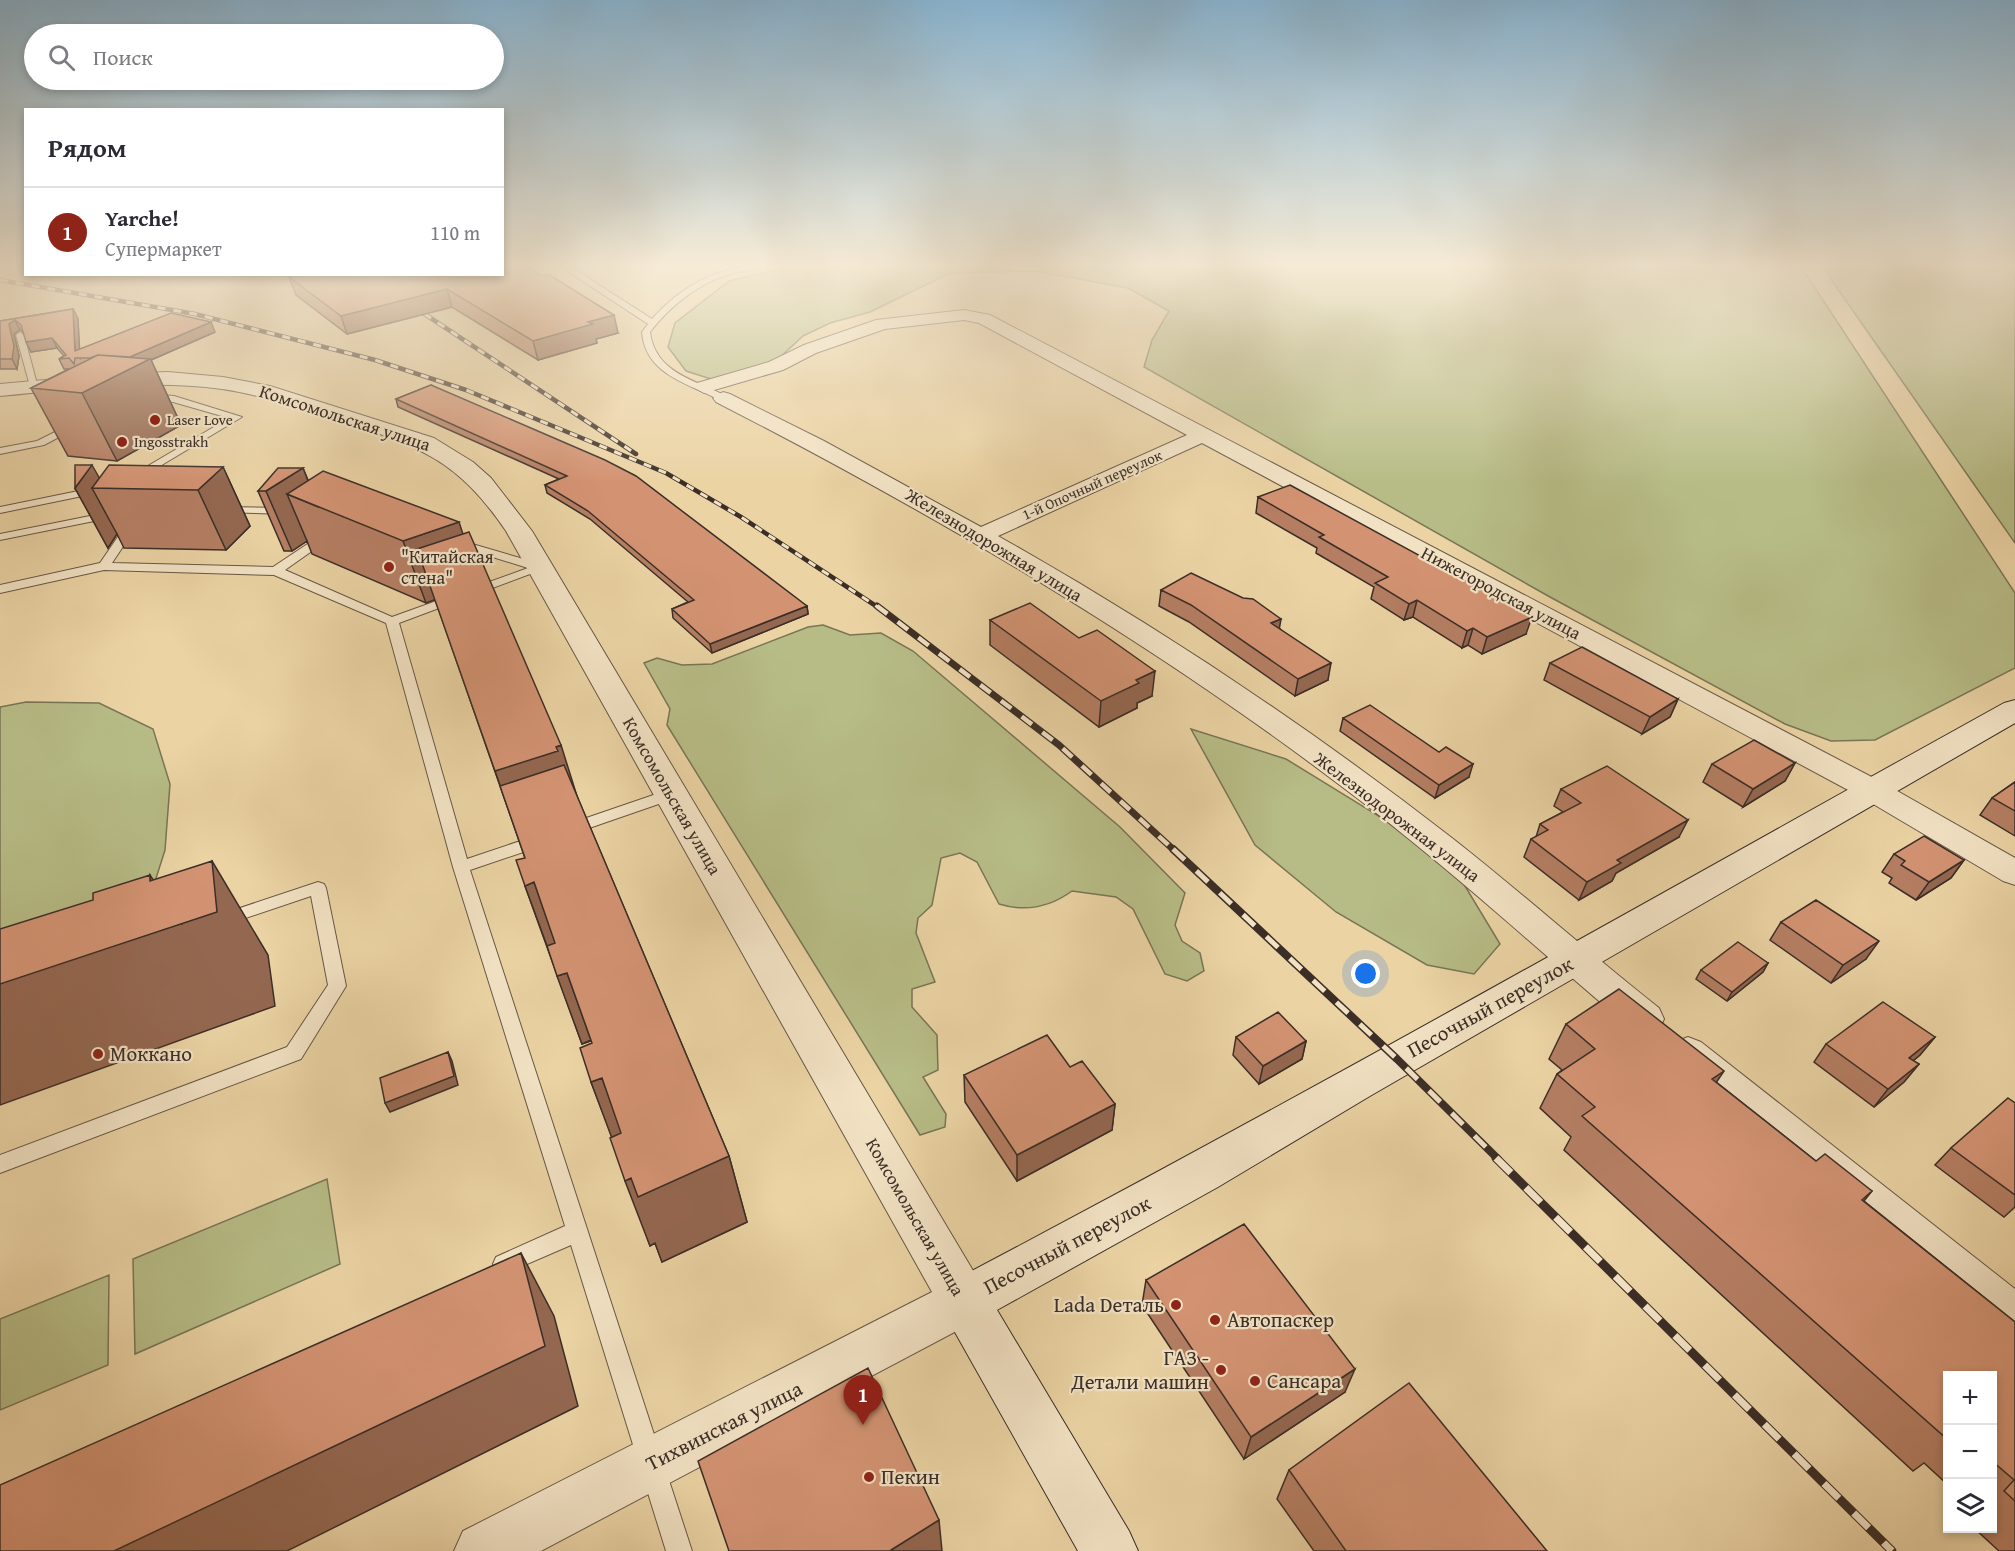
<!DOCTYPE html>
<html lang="ru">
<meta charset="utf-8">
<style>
:root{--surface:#fff;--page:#f2f2f3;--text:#2b2b33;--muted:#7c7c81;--line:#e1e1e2;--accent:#8f2418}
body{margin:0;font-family:"Gentium Book Plus",serif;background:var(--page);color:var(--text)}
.controls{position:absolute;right:18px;bottom:18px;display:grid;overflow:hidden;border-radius:0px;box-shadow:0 3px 9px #0003}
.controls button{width:54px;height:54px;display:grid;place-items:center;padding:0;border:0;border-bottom:2px solid var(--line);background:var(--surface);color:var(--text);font:30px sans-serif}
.you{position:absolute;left:1366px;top:974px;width:21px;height:21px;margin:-15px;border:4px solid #fff;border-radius:50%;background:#1a73e8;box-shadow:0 0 0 9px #1a73e833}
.badge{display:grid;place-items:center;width:39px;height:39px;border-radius:50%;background:var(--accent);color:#fff;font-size:20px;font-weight:700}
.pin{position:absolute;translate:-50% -50px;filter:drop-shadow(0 2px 3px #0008)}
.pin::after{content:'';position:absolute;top:32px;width:21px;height:18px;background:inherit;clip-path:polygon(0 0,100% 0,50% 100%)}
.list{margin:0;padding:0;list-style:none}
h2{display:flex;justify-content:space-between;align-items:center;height:78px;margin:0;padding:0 24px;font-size:26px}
h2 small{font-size:20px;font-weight:400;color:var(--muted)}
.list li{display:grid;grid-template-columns:39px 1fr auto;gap:18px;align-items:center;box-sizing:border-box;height:90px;padding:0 24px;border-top:2px solid var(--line)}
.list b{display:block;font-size:22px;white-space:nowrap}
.list p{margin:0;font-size:20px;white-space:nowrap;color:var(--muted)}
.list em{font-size:20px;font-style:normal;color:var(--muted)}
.icon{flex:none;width:33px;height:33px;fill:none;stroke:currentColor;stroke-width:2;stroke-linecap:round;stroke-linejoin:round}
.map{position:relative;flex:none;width:2015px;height:1551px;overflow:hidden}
.search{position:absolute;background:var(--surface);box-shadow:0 3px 9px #0003;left:24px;top:24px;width:480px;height:66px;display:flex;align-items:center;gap:15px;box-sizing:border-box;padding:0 21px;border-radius:33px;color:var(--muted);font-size:22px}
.panel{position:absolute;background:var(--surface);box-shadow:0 3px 9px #0003;left:24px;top:108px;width:480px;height:168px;border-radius:0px}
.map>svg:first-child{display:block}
.green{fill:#b7bc86;stroke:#797556;stroke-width:1.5}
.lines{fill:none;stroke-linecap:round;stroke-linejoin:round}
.service-casing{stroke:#675746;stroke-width:2}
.minor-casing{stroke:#675746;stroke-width:2}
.tertiary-casing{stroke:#675746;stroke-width:2}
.secondary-casing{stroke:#3b2e27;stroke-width:2}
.service{fill:#f2e2c4;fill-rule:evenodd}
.minor{fill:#f2e2c4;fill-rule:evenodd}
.tertiary{fill:#f2e2c4;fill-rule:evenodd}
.secondary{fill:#f2e2c4;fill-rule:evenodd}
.rail-far3-casing{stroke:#3b2e27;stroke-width:4.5}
.rail-far2-casing{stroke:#3b2e27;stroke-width:7}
.rail-far1-casing{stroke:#3b2e27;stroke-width:8}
.rail-casing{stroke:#3b2e27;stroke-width:9}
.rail-far3{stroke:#f2e2c4;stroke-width:3;stroke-dasharray:8;stroke-linecap:butt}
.rail-far2{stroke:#f2e2c4;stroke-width:4.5;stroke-dasharray:13;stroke-linecap:butt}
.rail-far1{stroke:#f2e2c4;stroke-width:5;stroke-dasharray:16;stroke-linecap:butt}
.rail{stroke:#f2e2c4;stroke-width:7;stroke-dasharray:21;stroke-linecap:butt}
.wall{fill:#b57e63;stroke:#3b2e27;stroke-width:1.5}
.shaded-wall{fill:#946750;stroke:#3b2e27;stroke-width:1.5}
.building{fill:#d39373;stroke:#3b2e27;stroke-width:1.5}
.poi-dot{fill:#8f2418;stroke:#f2e2c4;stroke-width:2}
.labels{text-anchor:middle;stroke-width:4.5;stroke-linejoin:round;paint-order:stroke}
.far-poi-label{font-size:15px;fill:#3b2e27;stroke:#f2e2c4;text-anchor:start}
.far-street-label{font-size:15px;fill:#3b2e27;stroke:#f2e2c4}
.street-label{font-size:18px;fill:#3b2e27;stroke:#f2e2c4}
.poi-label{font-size:18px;fill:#3b2e27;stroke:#f2e2c4;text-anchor:start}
.near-street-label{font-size:21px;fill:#3b2e27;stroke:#f2e2c4}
.near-poi-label{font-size:21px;fill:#3b2e27;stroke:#f2e2c4;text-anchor:start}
</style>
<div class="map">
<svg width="2015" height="1551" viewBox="0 0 2015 1551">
<rect width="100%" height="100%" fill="#ebd3a4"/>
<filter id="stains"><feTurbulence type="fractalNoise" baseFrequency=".00333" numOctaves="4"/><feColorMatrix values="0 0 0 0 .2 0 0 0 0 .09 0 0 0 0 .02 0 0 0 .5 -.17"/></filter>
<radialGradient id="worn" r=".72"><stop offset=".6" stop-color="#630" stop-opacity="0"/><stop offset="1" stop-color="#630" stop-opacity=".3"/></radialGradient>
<path class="green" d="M795,265h1005l215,328v75l-140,72 -44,1 -46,-17 -235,-127 -406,-230 8,-27 17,-29 -41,-23 -92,-17 -86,2 -80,39 -40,11 -27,13 -26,24 -63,20 -28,-9 -18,-24 7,-24 54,-42z
M1821,265h194v278z
M823,625l27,10 31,-2 32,18 207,176 65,66 -10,32 7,16 18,12 4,18 -17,10 -22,-7 -32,-65 -17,-12 -44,-6c-22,16 -47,21 -73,13l-22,-42 -17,-9 -19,5 -9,47 -14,13 -2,15 19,49 -23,7v18l25,28 1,35 -15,7 23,37 -1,13 -25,8 -253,-410 3,-16 -26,-46 13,-5 25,7 30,-1 96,-37z
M26,702l73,1 54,26 17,55 -5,66 -21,66 -144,44v-253z
M1191,729l95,30 101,62 72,55 41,68 -26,30 -47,-9 -91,-53 -81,-67z
M327,1179l13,85 -205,90 -2,-95z
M109,1275l-1,90 -108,45v-91z"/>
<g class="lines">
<defs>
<path id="service" d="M558,265h10l84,54c30,-34 69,-54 115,-54 -10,6 -25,5 -37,9 -31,9 -60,32 -80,58 5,41 45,48 76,64v4h-6c-33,-17 -75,-26 -78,-68l6,-8z
M20,332l4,3 14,53 -8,-2 -14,-51z
M149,394l25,2 68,21 -102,61 -5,-3 1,-2 93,-55 -56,-16 -27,-3v-4z
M69,425l9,2 -34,18 -44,9v-6l37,-7z
M98,487l4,1v4l-102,21v-6z
M223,507l63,1 6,3 -6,3 -67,-2v-4z
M110,512l4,1v4l-114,23v-6z
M132,521l6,3 -26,39 161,4 48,-32h8v4l-44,31 107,47 136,-49 -74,-23v-4h8l82,24 2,3 -147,55 68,236 74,-25 6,2 2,4 -2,4 -77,26 222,681h-26l-95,-306 -67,29 -8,-3 -3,-7 3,-7 69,-31 -112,-359 -67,-244 -112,-48 -170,-5 -104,23v-8l100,-22 28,-41z
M671,789l8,5 -3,4 -107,37 -8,-5 2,-4z
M318,882l6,2 2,4 20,98 -45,73 -301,114v-18l287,-108 41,-62 -17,-89 -86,29 -6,-2 -3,-4 3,-4z"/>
<path id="minor" d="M964,310l26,5 895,469 130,74v27l-12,-4 -140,-83 -661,-355 -204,93c158,89 311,191 454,302 70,55 137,115 207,170l5,11 -5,11 -13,4 -13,-4c-96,-81 -188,-166 -288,-241 -197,-150 -409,-274 -629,-387l-3,-4 10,-6 7,2 94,47 157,86 206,-92 -208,-112 -15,-3 -79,9 -69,24 -33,17 -79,23 -10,-6 3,-4 72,-21 35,-17 72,-25z
M1688,1037l13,5 314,247v50l-16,-6 -324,-269 -6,-11 6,-11z"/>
<path id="tertiary" d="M168,372l55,5 47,9 164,52 39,24 18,16 41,53 449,753 8,17 -8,17 -440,233h-87l9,-20 469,-239 -426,-761c-48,-71 -87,-85 -165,-110 -39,-12 -78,-26 -119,-32 -74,-10 -148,0 -222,7v-12l112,-10z"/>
<path id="secondary" d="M2015,700v23l-645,373 -152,91 -221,123 132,221 9,20h-60l-131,-233 -8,-17 8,-17c356,-187 705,-386 1057,-581z"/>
</defs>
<use href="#service" class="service-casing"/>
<use href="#minor" class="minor-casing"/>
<use href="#tertiary" class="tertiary-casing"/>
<use href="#secondary" class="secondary-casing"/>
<use href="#service" class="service"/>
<use href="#minor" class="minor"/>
<use href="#tertiary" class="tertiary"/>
<use href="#secondary" class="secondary"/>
<defs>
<path id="rail-far3" d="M0,280l195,34 180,46 91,30 200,83 75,44 138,91
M411,305l225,149"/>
<path id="rail-far2" d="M877,606l182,139 116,106"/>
<path id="rail-far1" d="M1173,849l224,210 101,100"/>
<path id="rail" d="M1496,1158l396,393"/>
</defs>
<use href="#rail-far3" class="rail-far3-casing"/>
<use href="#rail-far2" class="rail-far2-casing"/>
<use href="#rail-far1" class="rail-far1-casing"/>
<use href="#rail" class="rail-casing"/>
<use href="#rail-far3" class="rail-far3"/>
<use href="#rail-far2" class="rail-far2"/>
<use href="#rail-far1" class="rail-far1"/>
<use href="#rail" class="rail"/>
</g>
<path class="wall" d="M292,274h210l116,59 -22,6 1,4 -59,17 -86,-53 -105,27 -51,-39 -7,-18 5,-1z
M73,309l5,10 1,30 136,-17 -64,28 30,65 -64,36 -49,-5 -37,-68 38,-19h-5l-5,-10 5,-3 -7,-8 -26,4 -8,-20 -3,-2 -6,4 5,22 -2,13h-17v-48z
M431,385l376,221 1,8 -96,39 -39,-35 -1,-9 16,-7 -98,-83 -43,-26 -2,-8 14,-6 -161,-72 -2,-8z
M223,467l27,59 -24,24 -102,-2 -7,-14 -9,14 -33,-60 24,-10z
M303,468l5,12 155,54 113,260 153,362 18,66 -85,40 -7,-19 -5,3 -38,-109 -21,-55 1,-39 -1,-2 -9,3 -57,-158v-28l-90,-259 -9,4 -114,-49 -5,-13 -15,10h-8l-26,-60z
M1258,497l268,137 -44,20 -14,-9 -6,3 -49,-31 -9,3 -33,-21 3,-12 -58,-34 1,-5 -61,-35z
M1161,590l119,39 48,51 -33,16 -106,-74 -30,-16z
M990,620l162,76 -15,7v5l-38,19 -109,-82z
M1550,663l128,36 -8,18 -28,17 -98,-54z
M1343,718l126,59 -34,21 -95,-67z
M1795,763l-10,18 -42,26 -40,-25 9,-18z
M2015,782v54l-35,-21 12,-17z
M1561,789l118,48 -63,36 -4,8 -33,19 -55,-43 7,-18 5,-2 4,-13 23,-12 -9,-6z
M1894,854l70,6 -13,18 -35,22 -27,-17 3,-5 -10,-6z
M1781,922l85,37 -35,24 -61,-43z
M1768,963l-5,9 -36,29 -31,-22 5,-9z
M1566,1024l150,58 100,79 56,30 -8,10 151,121v229h-16l-25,-23h18v-152h-45v108l-23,-21 -11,8 -349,-321 7,-13 -31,-29 17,-34 5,-4 -13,-11z
M1236,1037l70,4 -4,18 -43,25 -26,-29z
M1935,1037l-15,18 -7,6 6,3 -15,18 -30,25 -60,-45 12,-18z
M1070,1067l45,37 -3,26 -95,51 -52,-79 -1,-27z
M2015,1103v104l-11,10 -69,-52 16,-17z
M1146,1280l199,112 -101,67 -102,-154z
M1289,1470l258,81h-233l-37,-52z"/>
<path class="shaded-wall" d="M447,289l5,18 -105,27 -6,-18z
M73,309l5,10 2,39 -5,-7z
M614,315l4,18 -22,6 1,4 -59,17 -5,-19 55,-19z
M15,320l5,10 -6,4 5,22 -2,13 -5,-10 -3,-35z
M211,322l4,10 -64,28 30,65 -64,36 -35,-68 45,-35z
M52,338l5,10 -26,4 -5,-10z
M92,465l13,23h-13l25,46 -9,14 -33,-60z
M223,467l27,59 -24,24 -28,-60z
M303,468l15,39 -31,-13 20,47 -15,10 -26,-60z
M459,522l20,61 -53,20 -23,-62z
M1417,600l-4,17 -9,3 5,-16z
M807,606l1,8 -96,39 -2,-9z
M1532,617l-6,17 -44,20 5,-17z
M1281,619l-3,17 -7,-13z
M1473,628l-5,17 -6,3 5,-17z
M1331,663l-3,17 -33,16 3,-17z
M1155,671l-3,25 -15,7v5l-38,19 2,-26 35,-21z
M1678,699l-8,18 -28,17 8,-17z
M561,745l21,67 -63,27 -24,-68z
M1795,763l-10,18 -42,26 10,-18z
M1473,764l-4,13 -34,21 4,-13z
M1688,820l-9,17 -63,36 -4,8 -33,19 8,-18 30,-22z
M1964,860l-13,18 -35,22 13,-18z
M212,861l56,94 7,51 -275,99v-121l150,-103v-6l32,49z
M534,882l24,68 -8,4 -25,-68z
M1879,941l-13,18 -35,24 12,-18z
M1768,963l-5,9 -36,29 5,-9z
M567,973l24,67 -9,4 -25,-68z
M1935,1037l-15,18 -25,21 14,-18z
M1306,1041l-4,18 -43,25 4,-18z
M448,1052l4,9 6,24 -68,27 -5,-9z
M1919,1064l-15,18 -30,25 14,-18z
M1724,1071l-23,34 11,-26z
M602,1078l25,67 -11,4 -25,-67z
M1115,1104l-3,26 -95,51v-26z
M729,1156l18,66 -85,40 -7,-19 -5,3 -25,-65 6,-3z
M521,1253l33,63 24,90 -291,145h-173z
M1355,1369l-10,23 -101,67 7,-22z
M939,1520l3,31h-51v-1z"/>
<path class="building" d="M502,265h24l16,11 6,-2 66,41 -26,7 5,2 -60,17 -86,-52 -106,27 -52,-39 13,-3h200z
M73,309l2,42 96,-38 40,9 -81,35 -32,-2 -8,3h-15l-1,6 -5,-6 -10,1 7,-4 -14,-17 -26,4 -5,-17 -6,-5 -6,4 5,22 -2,13h-12v-38z
M98,355l52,4 -68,34 -51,-5z
M431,385l174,75 31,16 171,130 -97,38 -38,-35 22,-9 -106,-89 -43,-26 22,-9 -171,-77z
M75,465h17l-17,23z
M109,465l114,2 -25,23 -106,-2z
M278,468h25l-37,23h-8z
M323,471l136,51 -56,19 -116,-47z
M1290,485l242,132 -45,20 -14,-9 -6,3 -50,-31 -8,4 -34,-21 13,-6 -69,-40 5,-2 -66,-38z
M469,532l92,213 -5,2 2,4 -63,20 -78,-222z
M1191,573l52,25 10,1 28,20 -10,4 60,40 -33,16 -107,-74 -30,-15z
M1030,603l49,35 18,-8 58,41 -19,9 3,3 -38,18 -111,-81z
M1582,647l96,52 -28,18 -100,-54z
M1370,705l69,47 7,-5 27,17 -34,21 -96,-67z
M1754,740l41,23 -42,26 -41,-25z
M564,765l165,391 -91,41 -7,-19 -6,3 -15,-43 11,-5 -19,-55 -11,4 -11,-34 12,-5 -25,-70 -10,3 -10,-30 8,-3 -21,-61 -9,4 -9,-26 9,-2 -25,-72z
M1607,766l81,54 -71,40 4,3 -34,19 -56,-43 17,-9 -8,-6 41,-21 -20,-14z
M2015,782v29l-23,-13z
M1924,836l40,24 -35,22 -28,-17 4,-4 -11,-7z
M212,861l5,51 -217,72v-55l93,-29v-7l57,-18v6z
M1816,900l63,41 -36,24 -62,-43z
M1738,942l30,21 -36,29 -31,-22z
M1619,989l105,82 -12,8 104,82 9,-7 47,37 -10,9 153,122v179l-11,-10 10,-11 -22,-19v-85h-45v63l-365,-323 13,-9 -38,-33 38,-25 -29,-25z
M1883,1002l52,35 -26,21 10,6 -31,25 -62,-45z
M1278,1012l28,29 -43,25 -27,-29z
M1047,1035l23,32 12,-6 33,43 -98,51 -53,-80z
M448,1052l6,24 -69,27 -5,-25z
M2008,1098l7,5v92l-64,-47z
M1244,1224l111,145 -104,68 -105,-157z
M521,1253l24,93 -431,205h-114v-66z
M868,1368l71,152 -48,30v1h-162l-31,-90z
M1409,1383l138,168h-201l-57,-81z"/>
<linearGradient id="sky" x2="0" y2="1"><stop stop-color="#89b5d2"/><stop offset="0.55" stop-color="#f6ebd6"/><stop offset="1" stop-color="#f6ebd6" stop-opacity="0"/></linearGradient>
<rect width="2015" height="482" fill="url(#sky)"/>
<g class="poi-dot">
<circle cx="155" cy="420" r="6"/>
<circle cx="122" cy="442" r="6"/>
<circle cx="389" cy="567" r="6"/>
<circle cx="98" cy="1054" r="6"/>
<circle cx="1176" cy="1305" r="6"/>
<circle cx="1215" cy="1320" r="6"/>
<circle cx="1221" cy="1370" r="6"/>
<circle cx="1255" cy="1381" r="6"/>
<circle cx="869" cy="1477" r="6"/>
</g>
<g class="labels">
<g class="far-poi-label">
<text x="167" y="425">Laser Love</text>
<text x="134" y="447">Ingosstrakh</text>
</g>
<g class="far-street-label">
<text transform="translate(1092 485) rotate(-24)" y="5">1-й Опочный переулок</text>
</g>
<g class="street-label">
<text transform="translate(345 418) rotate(18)" y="6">Комсомольская улица</text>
<text transform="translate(994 545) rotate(31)" y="6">Железнодорожная улица</text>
<text transform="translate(1501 593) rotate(28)" y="6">Нижегородская улица</text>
<text transform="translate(672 796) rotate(60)" y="6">Комсомольская улица</text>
<text transform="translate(1397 817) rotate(37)" y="6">Железнодорожная улица</text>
<text transform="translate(915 1217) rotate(60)" y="6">Комсомольская улица</text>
</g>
<g class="poi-label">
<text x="401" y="563">"Китайская<tspan x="401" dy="21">стена"</tspan></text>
</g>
<g class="near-street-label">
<text transform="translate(1490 1007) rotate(-29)" y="7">Песочный переулок</text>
<text transform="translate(1067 1245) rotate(-28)" y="7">Песочный переулок</text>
<text transform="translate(724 1426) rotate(-27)" y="7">Тихвинская улица</text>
</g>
<g class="near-poi-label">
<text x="110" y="1061">Моккано</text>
<text x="1164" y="1312" text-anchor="end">Lada Dеталь</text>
<text x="1227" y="1327">Автопаскер</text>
<text x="1209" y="1365" text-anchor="end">ГАЗ -<tspan x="1209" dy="24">Детали машин</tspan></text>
<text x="1267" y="1388">Сансара</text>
<text x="881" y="1484">Пекин</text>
</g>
</g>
<rect width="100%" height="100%" filter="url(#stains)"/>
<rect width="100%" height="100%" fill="url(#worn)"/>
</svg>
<div class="controls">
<button>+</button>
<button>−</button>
<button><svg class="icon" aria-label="layers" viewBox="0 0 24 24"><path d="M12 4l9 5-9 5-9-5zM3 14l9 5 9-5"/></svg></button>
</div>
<div class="you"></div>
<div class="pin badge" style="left:863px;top:1425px">1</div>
<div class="search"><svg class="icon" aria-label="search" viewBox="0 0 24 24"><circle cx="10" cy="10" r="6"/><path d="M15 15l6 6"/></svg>Поиск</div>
<section class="panel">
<h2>Рядом<small></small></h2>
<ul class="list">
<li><span class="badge">1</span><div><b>Yarche!</b><p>Супермаркет</p></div><em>110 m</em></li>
</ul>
</section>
</div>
